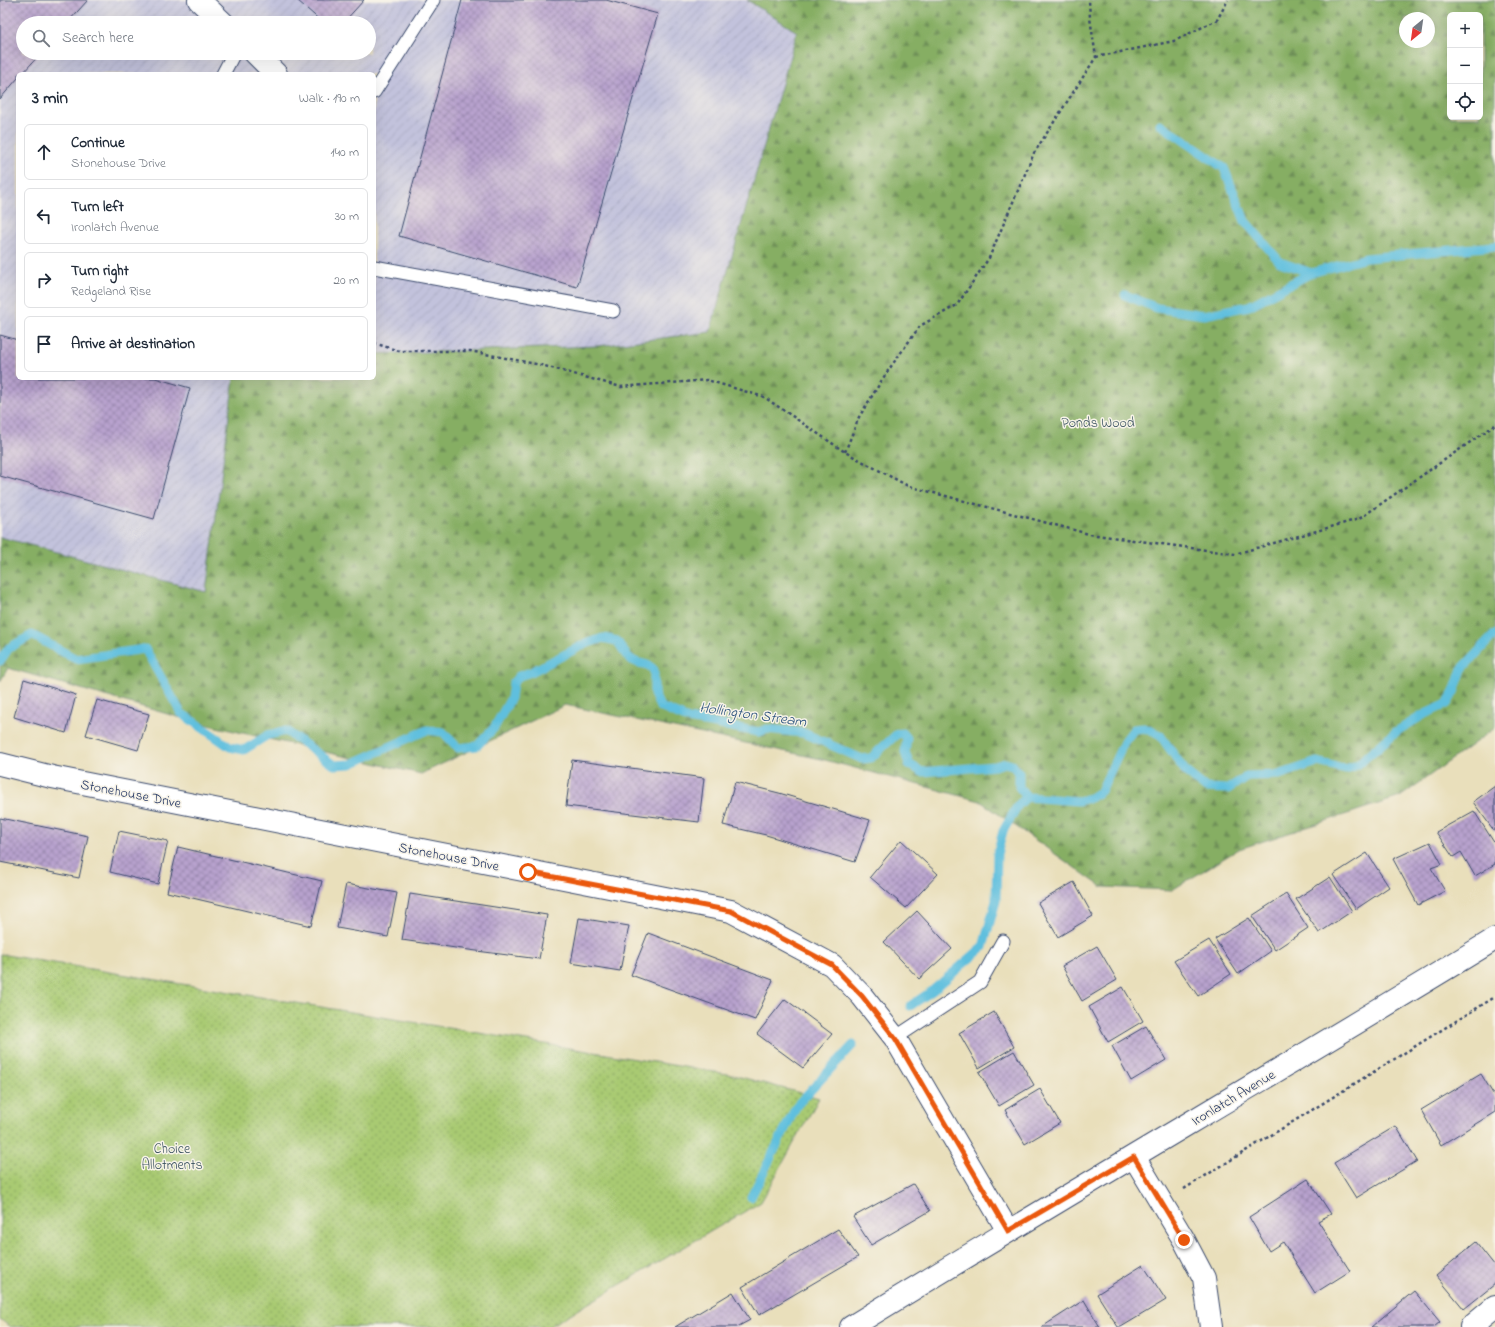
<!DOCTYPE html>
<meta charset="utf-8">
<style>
:root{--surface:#fff;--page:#f6f6f7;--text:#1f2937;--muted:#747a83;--line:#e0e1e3}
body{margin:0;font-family:"Indie Flower",sans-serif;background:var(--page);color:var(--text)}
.controls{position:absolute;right:12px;top:12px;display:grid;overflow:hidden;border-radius:6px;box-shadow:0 4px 16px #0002}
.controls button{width:36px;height:36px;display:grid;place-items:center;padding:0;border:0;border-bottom:1px solid var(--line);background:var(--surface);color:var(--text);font:20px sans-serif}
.compass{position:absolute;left:1399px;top:12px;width:36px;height:36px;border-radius:50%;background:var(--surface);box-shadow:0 4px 16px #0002;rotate:209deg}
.stop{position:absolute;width:12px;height:12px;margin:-9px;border:3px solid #ea580c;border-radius:50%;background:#fff}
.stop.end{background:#ea580c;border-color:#fff;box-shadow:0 1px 4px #0008}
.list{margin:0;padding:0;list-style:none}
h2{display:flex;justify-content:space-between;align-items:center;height:52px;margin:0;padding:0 16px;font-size:17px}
h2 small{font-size:13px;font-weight:400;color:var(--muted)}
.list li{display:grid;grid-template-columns:26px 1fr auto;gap:12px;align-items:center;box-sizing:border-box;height:56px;margin:0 8px 8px;padding:0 8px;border:1px solid var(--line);border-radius:6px}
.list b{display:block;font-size:15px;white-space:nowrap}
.list p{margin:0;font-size:13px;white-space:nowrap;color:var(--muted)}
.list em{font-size:13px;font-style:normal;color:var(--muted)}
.icon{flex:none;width:22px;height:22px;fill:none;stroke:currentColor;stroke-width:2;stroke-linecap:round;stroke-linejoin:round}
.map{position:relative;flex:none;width:1495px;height:1327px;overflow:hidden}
.search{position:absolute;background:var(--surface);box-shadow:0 4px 16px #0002;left:16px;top:16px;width:360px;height:44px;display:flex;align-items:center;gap:10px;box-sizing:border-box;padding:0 14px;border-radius:22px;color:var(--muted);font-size:15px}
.panel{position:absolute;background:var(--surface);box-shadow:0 4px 16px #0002;left:16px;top:72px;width:360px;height:308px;border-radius:6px}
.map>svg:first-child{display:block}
.industrial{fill:url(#industrial-furrows);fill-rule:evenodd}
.forest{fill:url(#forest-firs);stroke:#506e61;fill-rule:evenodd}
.park{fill:url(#park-dots);stroke:#627c68}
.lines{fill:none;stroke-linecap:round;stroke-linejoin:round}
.stream{stroke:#5fbfde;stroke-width:9}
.building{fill:url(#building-cross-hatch)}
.service-casing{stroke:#3a496c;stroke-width:15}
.minor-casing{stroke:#3a496c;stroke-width:24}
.tertiary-casing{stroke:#3a496c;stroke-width:24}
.path{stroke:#3a496c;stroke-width:2.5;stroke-dasharray:3 3;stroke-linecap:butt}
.service{stroke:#fff;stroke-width:13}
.minor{stroke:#fff;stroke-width:22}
.tertiary{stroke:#fff;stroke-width:22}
.route{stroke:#ea580c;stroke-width:5}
.labels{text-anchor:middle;stroke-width:3;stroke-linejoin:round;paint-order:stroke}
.park-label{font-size:14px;fill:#3e5663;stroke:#f7f3e8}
.street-label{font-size:14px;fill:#1b2f5e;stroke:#f7f3e8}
.water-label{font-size:15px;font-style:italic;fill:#2c537e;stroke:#f7f3e8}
</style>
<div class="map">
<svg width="1495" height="1327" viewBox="0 0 1495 1327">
<defs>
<pattern id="industrial-furrows" width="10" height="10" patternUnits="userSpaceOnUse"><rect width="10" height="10" fill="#c2c2dc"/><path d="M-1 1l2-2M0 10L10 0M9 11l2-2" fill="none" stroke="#a6a7bf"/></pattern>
<pattern id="forest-firs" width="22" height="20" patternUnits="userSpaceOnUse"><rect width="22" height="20" fill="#86ae64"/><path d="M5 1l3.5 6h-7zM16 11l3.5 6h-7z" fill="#6d8e56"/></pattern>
<pattern id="park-dots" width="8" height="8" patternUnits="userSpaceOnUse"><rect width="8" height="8" fill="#a9ca72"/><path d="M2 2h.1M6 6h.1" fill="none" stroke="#89a461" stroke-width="1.8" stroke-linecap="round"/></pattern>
<pattern id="building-cross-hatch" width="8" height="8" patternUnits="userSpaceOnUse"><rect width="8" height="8" fill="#b8a2ce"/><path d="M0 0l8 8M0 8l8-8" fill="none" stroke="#9584aa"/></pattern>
</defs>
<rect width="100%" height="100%" fill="#f7f3e8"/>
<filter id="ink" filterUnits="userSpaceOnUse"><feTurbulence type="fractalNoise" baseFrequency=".025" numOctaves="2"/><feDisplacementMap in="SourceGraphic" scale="8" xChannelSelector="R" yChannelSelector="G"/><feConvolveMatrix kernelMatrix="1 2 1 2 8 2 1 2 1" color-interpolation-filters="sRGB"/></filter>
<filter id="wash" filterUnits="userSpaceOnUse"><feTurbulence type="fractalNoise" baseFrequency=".012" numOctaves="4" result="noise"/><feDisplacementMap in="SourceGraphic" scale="16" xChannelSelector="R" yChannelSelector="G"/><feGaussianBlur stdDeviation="0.9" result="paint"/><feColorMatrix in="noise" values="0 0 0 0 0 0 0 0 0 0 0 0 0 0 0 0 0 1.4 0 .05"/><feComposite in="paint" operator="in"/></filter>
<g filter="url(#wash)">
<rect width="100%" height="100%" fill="#e9dfbb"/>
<path class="industrial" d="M0,0h747l50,32 -87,300 -112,14 -224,8v-280h-356v304h216l-28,214 -206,-55zM23,23h346v30h-346z"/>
<path class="forest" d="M747,0h46v2l1,-2h701v728l-95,69 -161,52 -67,41 -70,-3 -122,-86 -159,-42 -256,-54 -144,69 -226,-52 -187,-54 -8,14v-145l206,55 28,-214h140v-24l224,-8 112,-14 87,-300zM1450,15h30v102h-30zM1405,18h24v24h-24z"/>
<path class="park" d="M0,954l733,121 86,23 -58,104 -213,125h-538l-10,-8z"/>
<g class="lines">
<path class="stream" d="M1160,124l64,44 21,53 35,41 31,11 55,-15 129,-12
M1125,295l32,13 47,7 45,-9 62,-33
M0,661l9,-13 23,-13 44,24 69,-10 36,64 49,34 14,3 24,-15 18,-4 48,34 17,-1 76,-34 16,2 15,16 19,-2 17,-18 17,-30 2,-15 6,-7 12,-4 54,-28 18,-6 14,3c4,6 9,17 17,20 8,5 12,0 20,9v24l6,13 28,12 71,13 8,-3 37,4 58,26 9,-1 26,-24 6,-1 4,5 -2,14 4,12 13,8 73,-6 10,-3 7,2 7,8v14l8,10 51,4 12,-3 11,-7 23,-49 10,-13 10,-1 16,7 26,37 20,16 22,1 19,-13 32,-1 38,-13 29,7 11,-4 40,-34 28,-17 22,-10 7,-12 8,-23 33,-35
M910,1006l22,-15 51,-44 13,-46 1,-47 6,-23 15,-26 9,-8
M751,1197l46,-92 56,-60"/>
</g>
<g id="blocks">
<path class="building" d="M0,0h88l-21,23h-44v30h18l-19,21h-4v4l-18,21z
M297,0h67l-21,23h-20z
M462,0h144l52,14 -81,273 -178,-51z
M0,335l18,5v38h137l35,10 -36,131 -154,-43z
M24,679l52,16 -10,38 -52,-16z
M97,700l52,14 -11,36 -52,-15z
M572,760l132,18 -5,44 -133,-16z
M735,782l44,11 91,27 -15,42 -89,-27 -43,-10z
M1495,786v46l-22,-30z
M1474,811l21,33v20l-20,12 -14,-24 -8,5 -17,-25z
M0,818l88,18 -9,42 -79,-16z
M119,831l49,10 -10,43 -48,-12z
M901,840l37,34 -32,34 -36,-31z
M1430,842l12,22 -11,4 14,23 -27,14 -25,-46z
M178,847l144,34 -11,45 -144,-34z
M1367,853l22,34 -33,22 -23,-34z
M1330,877l22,34 -33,22 -23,-34z
M1074,882l19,34 -35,21 -20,-34z
M346,884l51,9 -9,44 -51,-9z
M410,894l137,21 -8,44 -70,-9 -67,-10z
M1286,894l22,34 -33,22 -23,-34z
M917,911l35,38 -33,30 -35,-37z
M579,918l50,8 -9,45 -49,-8z
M1249,918l22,33 -33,23 -23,-35z
M648,933l125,47 -18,40 -124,-45z
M1209,940l22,34 -33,22 -24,-35z
M1097,946l20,34 -35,21 -20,-35z
M1123,987l20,34 -35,21 -19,-35z
M785,999l47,35 -29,34 -46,-34z
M994,1012l20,35 -35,21 -20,-35z
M1146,1026l20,34 -35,21 -19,-35z
M1014,1051l20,34 -35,21 -20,-34z
M1481,1074l14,23v15l-54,33 -20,-35z
M1040,1089l20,34 -35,21 -20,-34z
M1396,1126l21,35 -61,37 -22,-35z
M1308,1179l23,35 -13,7 32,50 -35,22 -32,-51 -14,9 -20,-34z
M913,1184l17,27 -59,34 -18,-28z
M838,1229l20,28 -99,58 -17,-28z
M1476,1242l19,24v18l-31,25 -28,-34z
M1143,1265l23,35 -45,27h-3l-21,-33z
M1414,1291l26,31 -6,5h-63z
M733,1292l17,28 -13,7h-62z
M1084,1300l16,27h-58z"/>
</g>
</g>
<g filter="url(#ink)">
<use href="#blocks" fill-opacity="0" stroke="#3a496c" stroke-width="1"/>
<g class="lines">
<defs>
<path id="service" d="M223,74l11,-21
M374,92l59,-92
M374,267l239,44
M895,1038l85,-56 23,-41"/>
<path id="minor" d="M199,0l24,23
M255,53l21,21
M0,764l52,13 679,134 101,54 30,31 33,42 113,193
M1134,1157l50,83 20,38 7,49
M1471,1327l24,-20"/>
<path id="tertiary" d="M851,1327c213,-131 430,-257 644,-388"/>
</defs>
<use href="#service" class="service-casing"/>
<use href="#minor" class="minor-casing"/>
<use href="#tertiary" class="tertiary-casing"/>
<path class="path" d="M1096,57l78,-16 43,-21 11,-20
M374,343l25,8h71l71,14 80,22 86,-7 57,17 81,55 63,34 181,48 146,20 124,-35 136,-94
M845,452l14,-35 28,-45 33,-46 37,-21 32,-47 45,-105 62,-96 -6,-39 -1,-18
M1184,1189l311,-192"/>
<use href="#service" class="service"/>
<use href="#minor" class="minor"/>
<use href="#tertiary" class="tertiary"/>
</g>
</g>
<g class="lines" filter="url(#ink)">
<path class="route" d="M528,872l203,39 101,54 30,31 33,42 113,193 126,-74 50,83"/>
</g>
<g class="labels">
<g class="park-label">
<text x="1098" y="427">Ponds Wood</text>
<text x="172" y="1153">Choice<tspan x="172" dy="16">Allotments</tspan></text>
</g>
<g class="street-label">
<text transform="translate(131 793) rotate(11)" y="5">Stonehouse Drive</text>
<text transform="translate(449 856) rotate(11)" y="5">Stonehouse Drive</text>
<text transform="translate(1233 1097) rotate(-31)" y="5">Ironlatch Avenue</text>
</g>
<g class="water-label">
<text transform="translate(753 714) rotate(8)" y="5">Hollington Stream</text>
</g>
</g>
</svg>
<div class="controls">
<button>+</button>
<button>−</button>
<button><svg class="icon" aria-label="locate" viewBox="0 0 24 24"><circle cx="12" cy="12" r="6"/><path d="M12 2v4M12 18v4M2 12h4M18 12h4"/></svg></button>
</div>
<svg class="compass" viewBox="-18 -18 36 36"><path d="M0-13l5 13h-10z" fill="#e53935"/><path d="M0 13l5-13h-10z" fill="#747a83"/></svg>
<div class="stop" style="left:528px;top:872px"></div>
<div class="stop end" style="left:1184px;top:1240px"></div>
<div class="search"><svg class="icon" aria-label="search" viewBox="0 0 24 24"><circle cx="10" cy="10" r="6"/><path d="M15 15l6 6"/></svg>Search here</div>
<section class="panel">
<h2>3 min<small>Walk · 190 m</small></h2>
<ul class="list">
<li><svg class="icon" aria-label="ahead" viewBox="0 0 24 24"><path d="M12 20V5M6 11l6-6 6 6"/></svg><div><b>Continue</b><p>Stonehouse Drive</p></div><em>140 m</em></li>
<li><svg class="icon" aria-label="left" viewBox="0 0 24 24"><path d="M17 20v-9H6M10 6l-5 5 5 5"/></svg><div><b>Turn left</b><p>Ironlatch Avenue</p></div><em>30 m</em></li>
<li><svg class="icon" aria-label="right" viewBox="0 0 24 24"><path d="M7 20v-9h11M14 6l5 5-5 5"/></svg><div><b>Turn right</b><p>Redgeland Rise</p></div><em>20 m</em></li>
<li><svg class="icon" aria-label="arrive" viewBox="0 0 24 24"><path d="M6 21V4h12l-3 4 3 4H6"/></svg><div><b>Arrive at destination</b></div></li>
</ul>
</section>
</div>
